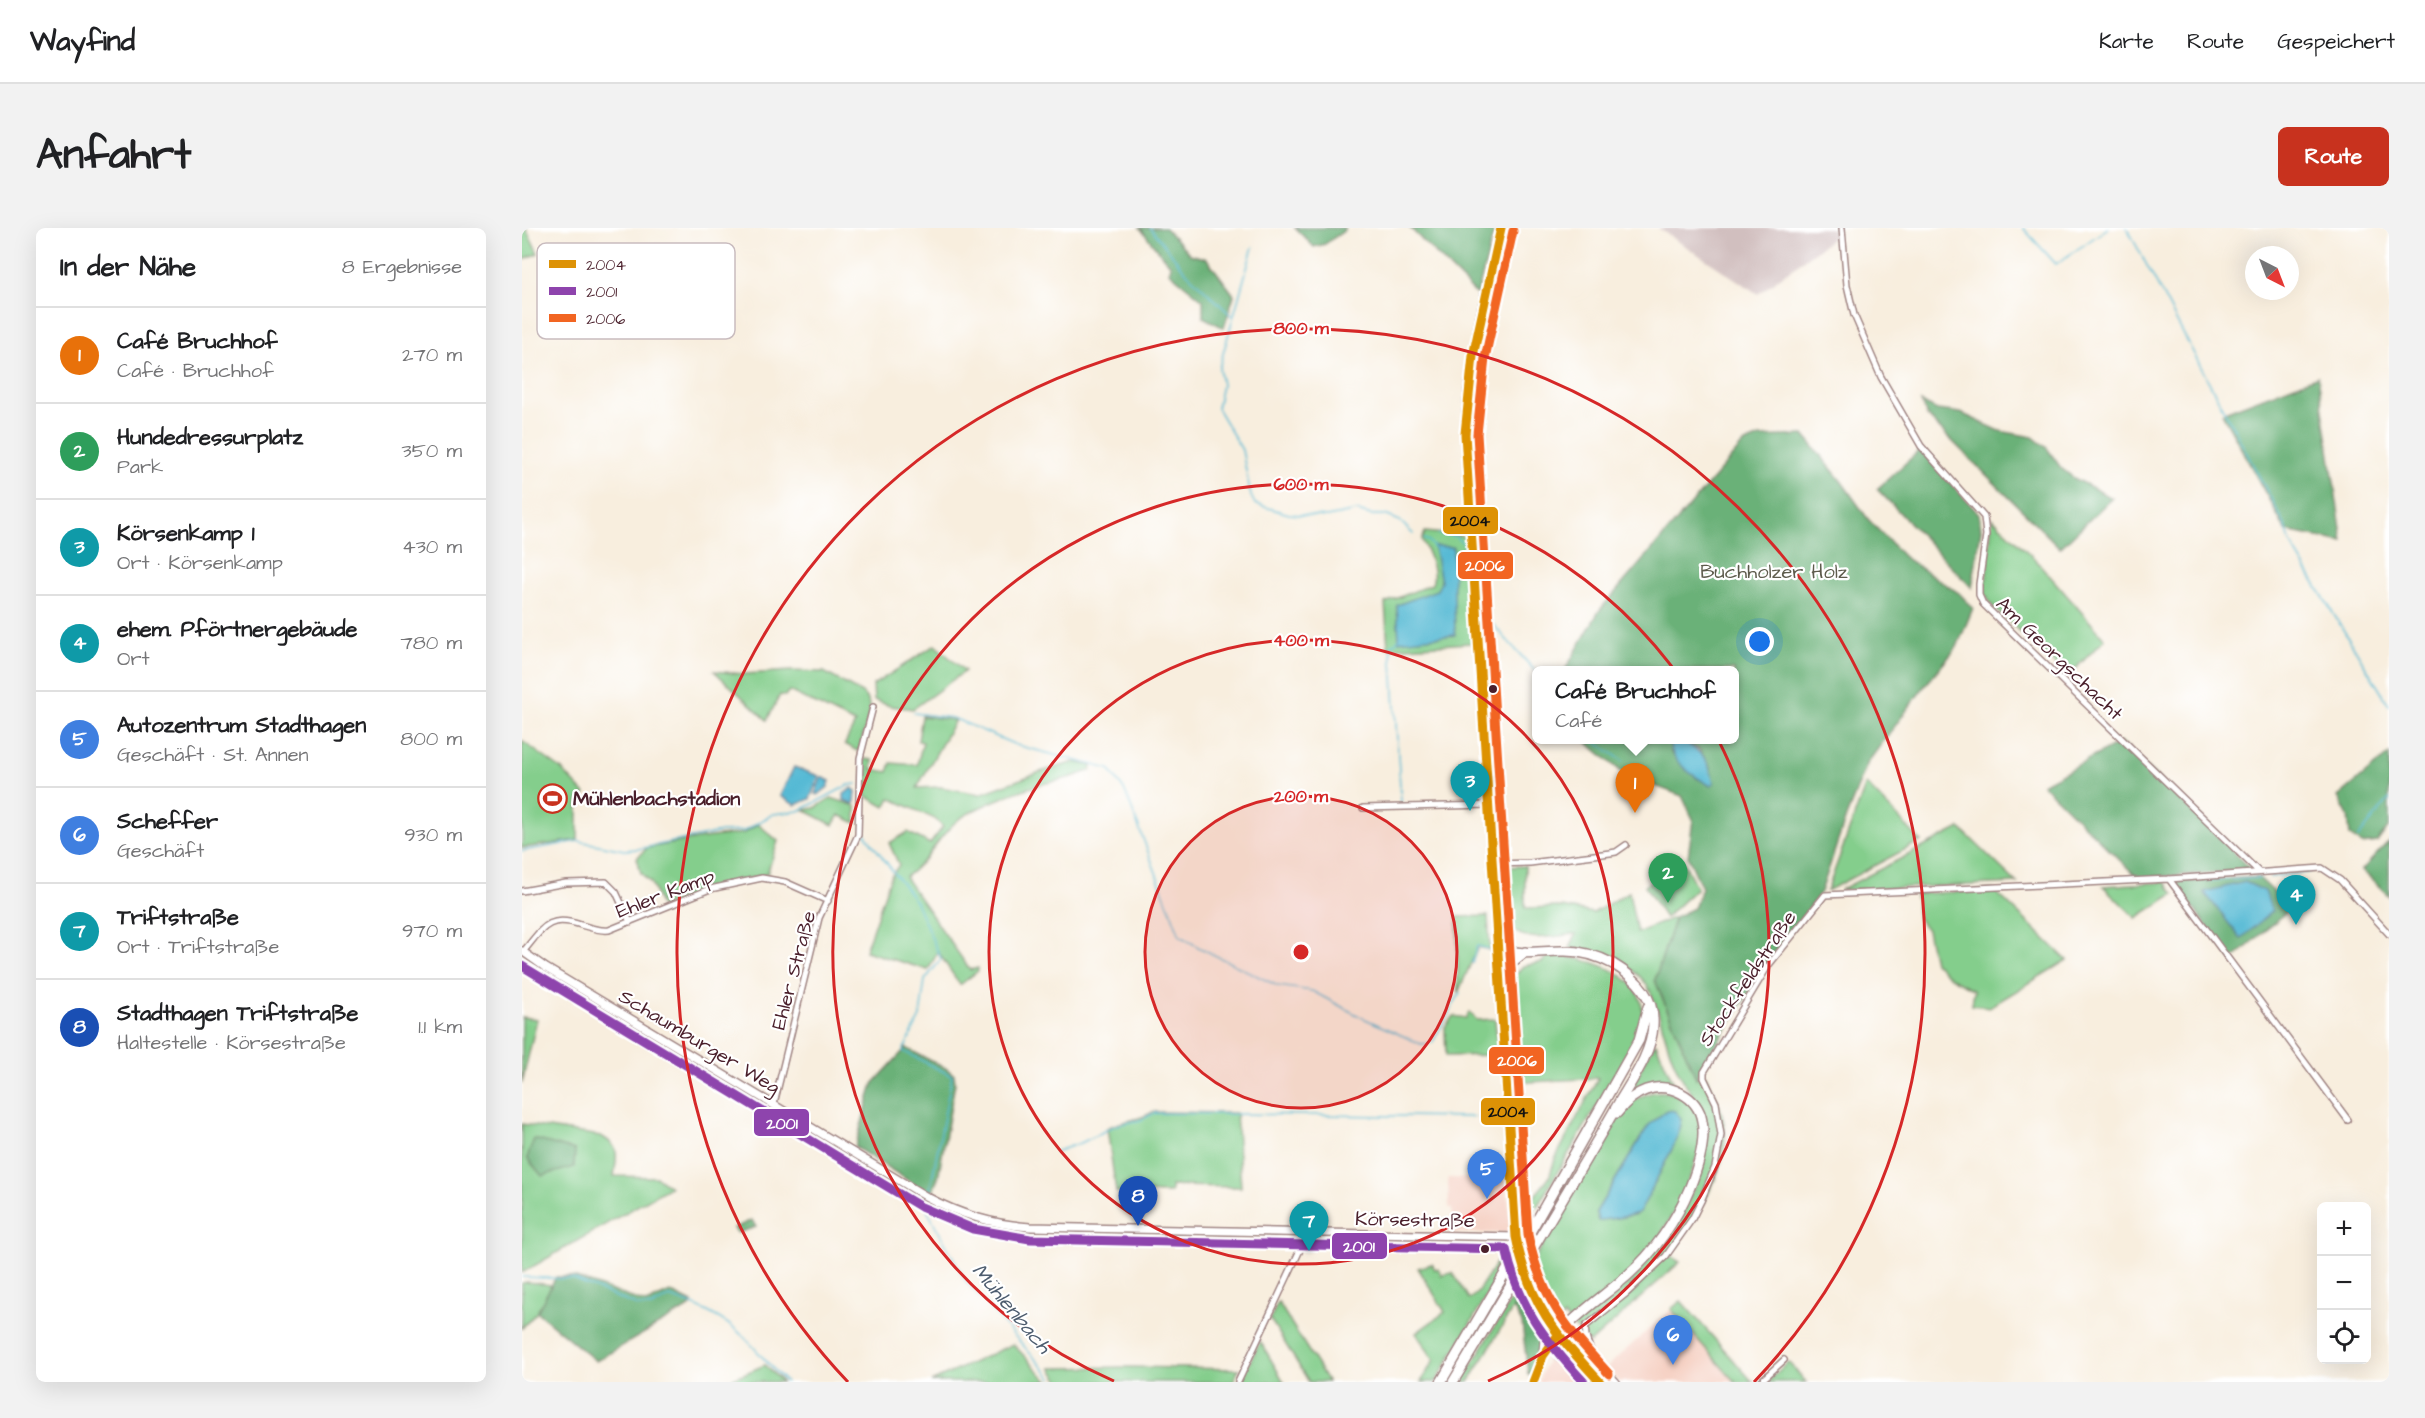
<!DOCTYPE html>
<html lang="de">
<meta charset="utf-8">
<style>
:root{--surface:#fff;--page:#f2f2f2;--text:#202124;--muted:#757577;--line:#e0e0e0;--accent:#c8321e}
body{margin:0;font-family:"Architects Daughter",sans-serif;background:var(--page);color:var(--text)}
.controls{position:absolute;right:18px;bottom:18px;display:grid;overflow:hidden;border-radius:9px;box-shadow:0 6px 24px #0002}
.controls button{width:54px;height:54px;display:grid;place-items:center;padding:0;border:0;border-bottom:2px solid var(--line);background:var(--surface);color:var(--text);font:30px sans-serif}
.compass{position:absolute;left:1723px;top:18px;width:54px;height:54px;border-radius:50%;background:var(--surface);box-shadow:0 6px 24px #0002;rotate:138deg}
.you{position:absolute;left:1238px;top:414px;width:21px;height:21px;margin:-15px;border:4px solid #fff;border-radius:50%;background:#1a73e8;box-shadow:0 0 0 9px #1a73e833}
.badge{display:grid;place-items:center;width:39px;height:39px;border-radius:50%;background:var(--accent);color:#fff;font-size:20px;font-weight:700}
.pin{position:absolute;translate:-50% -50px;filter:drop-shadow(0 2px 3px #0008)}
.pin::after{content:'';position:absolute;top:32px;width:21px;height:18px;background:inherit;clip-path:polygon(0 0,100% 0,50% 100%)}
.popup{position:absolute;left:1010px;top:438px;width:207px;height:78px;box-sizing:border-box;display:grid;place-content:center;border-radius:9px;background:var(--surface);filter:drop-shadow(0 2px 4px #0005);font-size:20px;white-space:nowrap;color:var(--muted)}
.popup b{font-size:22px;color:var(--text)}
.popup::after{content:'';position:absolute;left:50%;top:100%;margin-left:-12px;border:12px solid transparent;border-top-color:var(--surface)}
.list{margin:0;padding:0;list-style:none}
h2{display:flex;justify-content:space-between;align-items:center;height:78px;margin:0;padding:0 24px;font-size:26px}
h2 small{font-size:20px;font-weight:400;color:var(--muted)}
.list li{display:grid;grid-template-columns:39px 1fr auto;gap:18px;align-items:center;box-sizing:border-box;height:96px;padding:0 24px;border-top:2px solid var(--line)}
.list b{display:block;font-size:22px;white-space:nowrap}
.list p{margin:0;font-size:20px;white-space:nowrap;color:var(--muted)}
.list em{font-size:20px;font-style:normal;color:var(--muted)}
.icon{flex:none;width:33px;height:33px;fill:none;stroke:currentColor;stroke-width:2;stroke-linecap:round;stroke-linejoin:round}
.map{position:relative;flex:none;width:1867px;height:1154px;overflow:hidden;border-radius:9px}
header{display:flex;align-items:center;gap:36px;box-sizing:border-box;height:84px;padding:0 30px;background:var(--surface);border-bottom:2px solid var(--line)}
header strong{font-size:28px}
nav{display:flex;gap:33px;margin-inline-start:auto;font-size:21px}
.intro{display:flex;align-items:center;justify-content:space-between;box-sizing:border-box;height:144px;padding:0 36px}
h1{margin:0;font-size:42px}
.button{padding:15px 27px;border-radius:9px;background:var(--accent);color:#fff;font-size:21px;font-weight:700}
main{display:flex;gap:36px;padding:0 36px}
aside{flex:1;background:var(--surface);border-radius:9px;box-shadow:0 6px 24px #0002}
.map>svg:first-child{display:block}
.built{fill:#f6d2c5}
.industrial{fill:#d1bfbf}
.green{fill:#84ce8c;stroke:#67765c;stroke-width:1.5;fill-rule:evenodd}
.forest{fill:#6bb178;stroke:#5a6852;stroke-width:1.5}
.water{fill:#55b9d4;stroke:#506c80;stroke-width:1.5}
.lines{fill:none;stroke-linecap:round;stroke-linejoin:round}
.stream{stroke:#55b9d4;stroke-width:1.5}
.minor-casing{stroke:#a18684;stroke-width:8}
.tertiary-casing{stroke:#a18684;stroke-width:10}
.secondary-casing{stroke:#a18684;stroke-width:10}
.primary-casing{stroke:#a18684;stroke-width:11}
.trunk-casing{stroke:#a18684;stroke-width:12}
.minor{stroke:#fff;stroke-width:5}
.tertiary{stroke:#fff;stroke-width:7}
.secondary{stroke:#fff;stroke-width:8}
.primary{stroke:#fff;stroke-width:8}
.trunk{stroke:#fff;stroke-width:9}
.trunk-bridge-casing{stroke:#a18684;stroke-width:12;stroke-linecap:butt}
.trunk-bridge{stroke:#fff;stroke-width:9}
.bus-1-casing{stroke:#fff;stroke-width:14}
.bus-2-casing{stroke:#fff;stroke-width:14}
.bus-3-casing{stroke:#fff;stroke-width:14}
.bus-1{stroke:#dd9206;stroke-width:9}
.bus-2{stroke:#8e44ad;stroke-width:9}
.bus-3{stroke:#f26522;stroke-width:9}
.ring{fill:none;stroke:#d62828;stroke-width:3}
.bus-dot{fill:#4a1f2b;stroke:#fff;stroke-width:2}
.labels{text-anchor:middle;stroke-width:4.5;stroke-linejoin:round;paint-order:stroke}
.park-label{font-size:20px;fill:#5e5c4d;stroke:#fff}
.street-label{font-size:20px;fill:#4a1f2b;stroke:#fff}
.poi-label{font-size:20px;font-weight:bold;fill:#4a1f2b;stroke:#fff;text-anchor:start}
.water-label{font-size:21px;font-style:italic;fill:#4e5d6f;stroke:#fff}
.key{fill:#fff;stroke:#c9bcbf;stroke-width:1.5}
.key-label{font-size:16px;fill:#4a1f2b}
.centre{fill:#d62828;stroke:#fff;stroke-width:3}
.ring-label{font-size:18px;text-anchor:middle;font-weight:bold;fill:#d62828;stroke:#fff;stroke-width:4.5;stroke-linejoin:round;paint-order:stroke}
.line-badge{stroke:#fff;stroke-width:2}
.badge-label{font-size:16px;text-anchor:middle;font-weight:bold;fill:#fff}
.pale-badge-label{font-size:16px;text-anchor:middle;font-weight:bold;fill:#111}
</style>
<header>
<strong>Wayfind</strong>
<nav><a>Karte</a><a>Route</a><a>Gespeichert</a></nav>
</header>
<div class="intro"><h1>Anfahrt</h1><a class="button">Route</a></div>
<main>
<aside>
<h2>In der Nähe<small>8 Ergebnisse</small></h2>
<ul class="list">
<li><span class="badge" style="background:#e8710a">1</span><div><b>Café Bruchhof</b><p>Café · Bruchhof</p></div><em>270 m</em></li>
<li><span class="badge" style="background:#2e9e5b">2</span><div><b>Hundedressurplatz</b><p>Park</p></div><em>350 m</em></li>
<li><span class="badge" style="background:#0f9aa8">3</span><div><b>Körsenkamp 1</b><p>Ort · Körsenkamp</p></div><em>430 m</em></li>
<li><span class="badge" style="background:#0f9aa8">4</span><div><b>ehem. Pförtnergebäude</b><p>Ort</p></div><em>780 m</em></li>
<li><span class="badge" style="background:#3f7fe0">5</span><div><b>Autozentrum Stadthagen</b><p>Geschäft · St. Annen</p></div><em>800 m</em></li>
<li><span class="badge" style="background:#3f7fe0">6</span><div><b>Scheffer</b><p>Geschäft</p></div><em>930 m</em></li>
<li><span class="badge" style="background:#0f9aa8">7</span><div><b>Triftstraße</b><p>Ort · Triftstraße</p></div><em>970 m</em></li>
<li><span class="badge" style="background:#1a4fb4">8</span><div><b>Stadthagen Triftstraße</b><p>Haltestelle · Körsestraße</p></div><em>1.1 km</em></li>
</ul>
</aside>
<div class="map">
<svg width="1867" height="1154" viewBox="0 0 1867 1154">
<rect width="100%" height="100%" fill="#fff"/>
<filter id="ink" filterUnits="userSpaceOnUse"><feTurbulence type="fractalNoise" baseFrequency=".0167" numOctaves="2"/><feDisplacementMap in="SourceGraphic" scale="12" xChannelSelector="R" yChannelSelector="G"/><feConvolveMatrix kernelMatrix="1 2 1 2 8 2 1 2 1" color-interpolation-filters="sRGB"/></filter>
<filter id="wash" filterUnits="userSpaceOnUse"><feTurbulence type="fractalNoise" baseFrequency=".008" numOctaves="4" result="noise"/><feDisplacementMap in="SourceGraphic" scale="24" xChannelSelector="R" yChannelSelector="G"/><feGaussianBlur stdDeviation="1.35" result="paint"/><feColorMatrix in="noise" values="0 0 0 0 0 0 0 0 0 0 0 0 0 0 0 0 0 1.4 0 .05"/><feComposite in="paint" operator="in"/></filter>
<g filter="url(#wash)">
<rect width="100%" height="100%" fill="#f8eede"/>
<path class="built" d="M926,950l59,1 3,51 -2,3h-57l1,-24 -3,-1z
M1149,1081l64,73h-116l-12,-15z
M1026,1131l30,10 12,13h-52z"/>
<path class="industrial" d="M1136,0h173l4,4 -1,5 -76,57z"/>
<path class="green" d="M0,0h4l12,25 -16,7z
M1470,290l44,42 69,79 -37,37 -76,-70 -7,-12z
M903,304l40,4 7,107 -84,5 -3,-45 47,-19c5,-13 -4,-31 -10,-44z
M413,417l30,26 -52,38 -23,-3 -16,-6 -1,-15z
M192,443l30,3 47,-3 33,1 38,21 6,7 2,11 -11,39 -2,1 -12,-7 10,-21 -66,-32 -4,5 -5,-1 -13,25z
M400,488l33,4 -38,68 23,-1 40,7 60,-22 35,-10 17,4 -1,4c-17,8 -31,10 -48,14 -22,5 -67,23 -85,36 -20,16 -30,42 -53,57l65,93 8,-2v3l-18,14 -22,-33 -10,18 -63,-19 26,-75 8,-11 -10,-22 19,-11 22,12 13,-17 -8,-8 -45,-21 -5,9 -19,-11 -2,-37 9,1 -1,9 16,3 3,-9 26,2 6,-23 -5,-1z
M0,513l39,28 24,25 -7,8v38l-56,8z
M1344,556l55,57 -94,50z
M309,570l25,8v17l-17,-8 -6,10 -29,-15 11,-2z
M236,596l20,17 -11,33 -59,14 -47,19 -10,-24 -10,-10 -4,-15 10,-10 56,-10 41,-5z
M1438,600l57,55 -177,7z
M1160,631l15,29 -32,30 -20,-32z
M1003,638v42l37,-1 31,6 36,-21 8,41 38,-16 -20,63 41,98 10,-2c10,18 18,37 19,57 3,39 -34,92 -55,123l10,6 -90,81 -26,-27 -8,6 -3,-2 -16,-26 -8,-26 93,-157c14,-13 28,-23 49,-18 62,14 9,111 -10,141l6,4c19,-31 37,-65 40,-102 2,-28 -18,-42 -29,-65 -13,-26 -16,-56 -29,-82 -13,-26 -53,-37 -79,-41l6,-14c-23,2 -49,10 -67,-7l-4,-60zM1145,882l8,1 6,8 -4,20 -37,73c-14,7 -27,5 -42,8l-2,-8 52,-86z
M1643,654l9,12 -38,24 -33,-32z
M1472,662l73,70 -77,47 -18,-2 2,-15 -24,-13 -16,-15 -7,-32 -9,-12 -3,-24z
M966,688l2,34 -12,-3 -20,46 -1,-76z
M1027,727c32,2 88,13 93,52 2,11 -2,22 -6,31 -11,24 -26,46 -39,68 -25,42 -50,84 -75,126l-2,-26 12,-7 17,-21 6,-19 43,-81 -83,5 -3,-80 2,-27 9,-10 19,-4z
M947,784l8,8 18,-1 3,36 -52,1 -1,-29 8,-11 13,2z
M0,789l15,2 -15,64z
M1134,815l18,41 -44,10 -2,-1 26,-49z
M631,884l83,1 5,74 -70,-1v7l-55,-1 -9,-64c15,-8 32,-7 46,-16z
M0,896l79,12c20,11 16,19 13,40l43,1 13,10 -148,86z
M984,1020v15l-70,119h-15l13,-22 -18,-27 29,-21 -27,-44 14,-4 3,5h4l2,6 12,-2 16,26 7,-5z
M5,1054l25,3 -15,27 -15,16v-45z
M998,1057l-7,23 -44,74h-8z
M1159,1073l72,81h-18l-64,-73z
M756,1074l50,80h-19l-39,-63z
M738,1113l24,41h-44z
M491,1116l36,38h-118z
M1036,1123l6,4 14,14 -30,-10z
M1266,1134l18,20h-39z
M243,1137l17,17h-58z
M607,1139l110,2 -6,13h-172l-10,-14z"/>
<path class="forest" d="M618,0h25l25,26 17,5 27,36 -10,33 -21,-11v-17l-34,-28 2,-6z
M773,0h50v2l-20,14 -11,3z
M888,0h85l-18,67z
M1796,148l25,166 -57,-11 -64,-118z
M1399,174l16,8 24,3 39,18 33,6 14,11 14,20 13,10 38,20 -52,50 -133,-132z
M1282,207l38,47 26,37 36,38 55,36 14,15 -16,39 -33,40 -56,75 -22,55 -25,75 -50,65 -75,121 -41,-98 20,-63 19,-9 8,-20 -14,-31 5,-38 -11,-23 -58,-22 -40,-34h90l-4,4 1,9 27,26 13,-10 -12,-20 -18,-9h53v-70h-169l34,-59 144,-167 17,-7z
M1398,222l59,64 2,16 -9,58 -95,-99z
M1599,514l129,126 -2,3 -110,7 -96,-94z
M1867,526v73l-12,15 -15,2 -12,-8 -2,-20 -10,-19z
M1867,613v55l-27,-26z
M1736,649l33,31 -59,52 -58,-78z
M384,820l41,21 7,6 1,8 -17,95 -6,15h-4l-73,-46 18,-63z
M12,911l41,11 -1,17 -32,9 -15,-18z
M230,992l4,7 -19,6 -3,-5z
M34,1049h17l73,26 24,-11 22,11 -1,3 -95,55 -59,-49z
M1000,1059l19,49 -11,39 -2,-1 -6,-51 -9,-15z"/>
<path class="water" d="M912,318l19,1 2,88 -56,6 -2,-36 40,-15 4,-8z
M1152,512c7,-1 8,1 13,4 18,10 22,18 27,39l-3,3c-16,-9 -39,-22 -41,-42z
M272,539l25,9 -9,23 -15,6 -15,-9z
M299,549l9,4 -2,6 -10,8 -3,-1z
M330,560l4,3 -1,11 -2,2 -9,-4v-6z
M1723,654l20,9 7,20 -31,28 -37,-47z
M1145,882l8,1 6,8 -4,20 -37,73c-14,7 -27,5 -42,9l-2,-9 52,-86z"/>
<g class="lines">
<path class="stream" d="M628,0l38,46 45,43
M1501,0l33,36 52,-36
M1605,0l158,297 6,19 98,161
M731,19l-34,121 3,17 -5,23 25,42 9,46 4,8 34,10 38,3 30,-6 14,4h14l15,6 13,13
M916,306l16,2 11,8 3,67
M902,311l5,2 5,7
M959,337l6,53 49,54
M877,411l-8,7 10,156
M392,485l39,5 63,27 93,24 16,22 55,145 20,12 78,38 34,5 49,26 60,27 11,-1 28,-50
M1071,512l30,21
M341,556l2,50 51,68 25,57 -16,21 -5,37 -17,34 49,25 -23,118
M1836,610l31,-39
M0,623l57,-10 45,9 14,-1 83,-17 23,-1 29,-17 26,-3 50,-26 8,-1
M1748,649l40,-5
M1685,653l53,-3
M950,735l5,-17 12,3
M57,766l333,201
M968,890h10
M533,924l28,-10 33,-17 25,-5 13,-7 321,4
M406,973v11l38,69 86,97
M0,1049l50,2 66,27 13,1 18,-10c25,7 56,21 75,40 14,14 27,31 42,45"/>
</g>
</g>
<g filter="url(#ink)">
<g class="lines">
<defs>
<path id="minor" d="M1320,0l5,57 7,30 27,62 40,69 63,71 2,18 -7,49v11l4,9 276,268
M841,580l126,-3
M971,636l37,-1 80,-10 6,-1 10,-7
M1647,651l179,241
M0,663l44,-8 40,-1 10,10 14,30
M1,724c20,-24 25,-38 58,-27 10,3 18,6 28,5l101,-41 52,-11 23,4 43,19
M252,876l45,-186 39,-83 2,-77 13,-51
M716,1154l70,-149
M1095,1154c-13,-15 -35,-35 -31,-56l41,-33 39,-37 26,-37 9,-18 14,-34 6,-32 -5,-32 -12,-25v-6l64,-106 57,-71 344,-16 153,-11 18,12 49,54
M1238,1154l24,-22"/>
<path id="tertiary" d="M0,723l24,17 381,229c34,18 65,27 103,30l486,10"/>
<path id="secondary" d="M976,718l18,291 8,40 21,57 -2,22
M1017,1080l13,20 48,54
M1011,1154l10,-26 15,-21"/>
<path id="primary" d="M976,718l-33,-512c2,-70 19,-137 36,-206"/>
<path id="trunk" d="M976,718c20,12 44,4 67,5 16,0 33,5 48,13 22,13 42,33 40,61 -1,28 -21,55 -35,79 -29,51 -60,102 -90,153
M979,767l10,-32 14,-11
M1003,1013l114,-201 9,-33
M1036,1107c21,-23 46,-39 69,-59 27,-24 49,-55 63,-89 8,-20 16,-45 12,-66 -4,-25 -33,-39 -56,-31 -12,4 -22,14 -29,23
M919,1154l71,-121
M931,1154l62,-104"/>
</defs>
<use href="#minor" class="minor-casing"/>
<use href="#tertiary" class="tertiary-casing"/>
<use href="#secondary" class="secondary-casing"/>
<use href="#primary" class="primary-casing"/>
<use href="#trunk" class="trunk-casing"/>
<use href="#minor" class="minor"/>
<use href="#tertiary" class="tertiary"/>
<use href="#secondary" class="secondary"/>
<use href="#primary" class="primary"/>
<use href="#trunk" class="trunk"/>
<defs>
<path id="trunk-bridge" d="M990,1033l13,-20
M993,1050l13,-21"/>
</defs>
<use href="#trunk-bridge" class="trunk-bridge-casing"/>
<use href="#trunk-bridge" class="trunk-bridge"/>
<defs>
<path id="bus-1" d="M979,0l-28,128 -8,78 51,803c13,67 39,96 84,145
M1011,1154l10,-26 15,-21"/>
<path id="bus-2" d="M0,738l399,241 52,22 57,10 476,10c12,57 39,91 78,133"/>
<path id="bus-3" d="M991,3l-28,127 -8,76 51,801c13,64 38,92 81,139"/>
</defs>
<use href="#bus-1" class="bus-1-casing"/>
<use href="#bus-2" class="bus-2-casing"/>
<use href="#bus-3" class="bus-3-casing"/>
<use href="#bus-1" class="bus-1"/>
<use href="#bus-2" class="bus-2"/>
<use href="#bus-3" class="bus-3"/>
</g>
</g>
<circle cx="779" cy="724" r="156" fill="#d62828" fill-opacity=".12"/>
<g class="ring">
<circle cx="779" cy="724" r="156"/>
<circle cx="779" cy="724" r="312"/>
<path d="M592 1153A468 468 0 1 1 966 1153"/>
<path d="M326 1154A624 624 0 1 1 1232 1154"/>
</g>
<defs>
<symbol id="stadium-ring" viewBox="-11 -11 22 22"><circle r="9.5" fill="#fff" stroke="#c8321e" stroke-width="1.5"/><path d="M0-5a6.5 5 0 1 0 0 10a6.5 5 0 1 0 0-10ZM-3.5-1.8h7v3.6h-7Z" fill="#c8321e"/></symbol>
</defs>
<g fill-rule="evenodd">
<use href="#stadium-ring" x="14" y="554" width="33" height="33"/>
</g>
<g class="bus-dot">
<circle cx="971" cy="461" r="5"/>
<circle cx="963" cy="1021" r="5"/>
</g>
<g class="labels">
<g class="park-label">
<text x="1252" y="350">Buchholzer Holz</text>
</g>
<g class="street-label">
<text transform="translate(1538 430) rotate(44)" y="7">Am Georgschacht</text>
<text transform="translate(143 665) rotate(-21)" y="7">Ehler Kamp</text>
<text transform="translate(271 742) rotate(-75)" y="7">Ehler Straße</text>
<text transform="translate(1225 750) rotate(-56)" y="7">Stockfeldstraße</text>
<text transform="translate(178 813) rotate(31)" y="7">Schaumburger Weg</text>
<text transform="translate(893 991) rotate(1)" y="7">Körsestraße</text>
</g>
<g class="poi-label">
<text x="51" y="577">Mühlenbachstadion</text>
</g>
<g class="water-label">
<text transform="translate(490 1080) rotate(50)" y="7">Mühlenbach</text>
</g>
</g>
<rect x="15" y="15" width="198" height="96" rx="9" class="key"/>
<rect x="27" y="32" width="27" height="8" fill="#dd9206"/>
<rect x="27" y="59" width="27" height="8" fill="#8e44ad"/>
<rect x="27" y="86" width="27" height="8" fill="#f26522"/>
<g class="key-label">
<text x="64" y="42">2004</text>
<text x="64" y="69">2001</text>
<text x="64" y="96">2006</text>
</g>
<circle cx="779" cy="724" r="9" class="centre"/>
<g class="ring-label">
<text x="779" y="106">800 m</text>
<text x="779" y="262">600 m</text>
<text x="779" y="418">400 m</text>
<text x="779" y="574">200 m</text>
</g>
<g class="line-badge">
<rect x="920" y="278" width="57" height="29" rx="6" fill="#dd9206"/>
<rect x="935" y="323" width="57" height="29" rx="6" fill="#f26522"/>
<rect x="966" y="818" width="57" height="29" rx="6" fill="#f26522"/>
<rect x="958" y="869" width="56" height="29" rx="6" fill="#dd9206"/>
<rect x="231" y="880" width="57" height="29" rx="6" fill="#8e44ad"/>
<rect x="809" y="1004" width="57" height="28" rx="6" fill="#8e44ad"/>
</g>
<g class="badge-label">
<text x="963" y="343">2006</text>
<text x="995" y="838">2006</text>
<text x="260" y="901">2001</text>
<text x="837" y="1024">2001</text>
</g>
<g class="pale-badge-label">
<text x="948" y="298">2004</text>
<text x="986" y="889">2004</text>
</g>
</svg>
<div class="controls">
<button>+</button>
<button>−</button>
<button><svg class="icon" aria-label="locate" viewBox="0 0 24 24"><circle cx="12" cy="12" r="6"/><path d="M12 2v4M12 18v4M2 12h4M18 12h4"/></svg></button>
</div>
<svg class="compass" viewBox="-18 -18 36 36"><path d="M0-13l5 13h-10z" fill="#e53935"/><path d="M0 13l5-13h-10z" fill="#757577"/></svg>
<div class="you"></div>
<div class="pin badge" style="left:1113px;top:585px;background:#e8710a">1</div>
<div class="popup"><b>Café Bruchhof</b>Café</div>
<div class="pin badge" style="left:1146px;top:675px;background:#2e9e5b">2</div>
<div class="pin badge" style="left:948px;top:583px;background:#0f9aa8">3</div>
<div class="pin badge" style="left:1774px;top:697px;background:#0f9aa8">4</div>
<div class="pin badge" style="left:965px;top:971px;background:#3f7fe0">5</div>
<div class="pin badge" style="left:1151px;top:1137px;background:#3f7fe0">6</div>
<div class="pin badge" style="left:787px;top:1023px;background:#0f9aa8">7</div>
<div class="pin badge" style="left:616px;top:998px;background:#1a4fb4">8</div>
</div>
</main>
